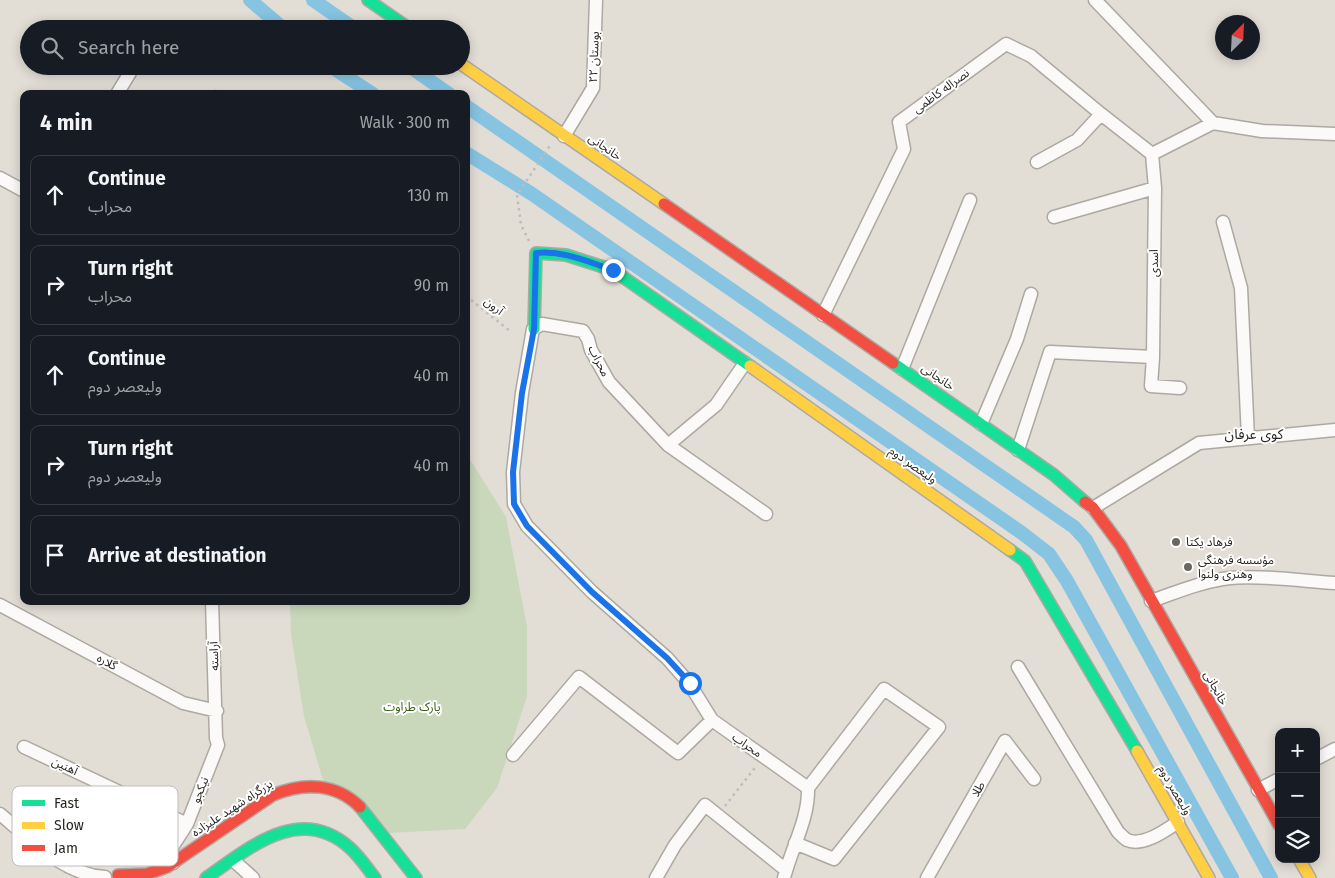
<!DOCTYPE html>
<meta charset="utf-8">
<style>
:root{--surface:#171b24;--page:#242831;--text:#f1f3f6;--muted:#9ea1a6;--line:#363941}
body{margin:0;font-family:"Fira Sans","Noto Sans Arabic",sans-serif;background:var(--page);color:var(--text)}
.controls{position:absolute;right:15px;bottom:15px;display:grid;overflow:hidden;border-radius:10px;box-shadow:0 2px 12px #0003}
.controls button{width:45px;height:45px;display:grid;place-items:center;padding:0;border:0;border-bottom:1px solid var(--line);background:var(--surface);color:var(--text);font:25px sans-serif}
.compass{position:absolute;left:1215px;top:15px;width:45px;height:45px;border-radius:50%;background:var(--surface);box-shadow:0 2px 12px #0003;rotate:24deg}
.stop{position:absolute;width:15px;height:15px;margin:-11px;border:4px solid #1a73e8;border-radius:50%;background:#fff}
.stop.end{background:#1a73e8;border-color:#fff;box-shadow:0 1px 5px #0008}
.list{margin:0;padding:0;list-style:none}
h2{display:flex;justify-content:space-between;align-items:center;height:65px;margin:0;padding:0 20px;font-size:21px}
h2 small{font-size:16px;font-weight:400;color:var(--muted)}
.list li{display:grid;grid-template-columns:32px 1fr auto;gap:15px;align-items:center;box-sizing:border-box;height:80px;margin:0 10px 10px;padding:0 10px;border:1px solid var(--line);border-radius:10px}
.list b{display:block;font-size:19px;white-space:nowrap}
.list p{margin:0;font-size:16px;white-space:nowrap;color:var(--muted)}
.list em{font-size:16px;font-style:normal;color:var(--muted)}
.icon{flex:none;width:28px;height:28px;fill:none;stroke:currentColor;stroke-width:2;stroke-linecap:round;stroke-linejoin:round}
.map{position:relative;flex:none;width:1335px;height:878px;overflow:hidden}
.search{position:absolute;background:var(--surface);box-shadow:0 2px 12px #0003;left:20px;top:20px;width:450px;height:55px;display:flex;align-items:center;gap:12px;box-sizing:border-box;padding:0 18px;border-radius:28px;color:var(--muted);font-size:19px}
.panel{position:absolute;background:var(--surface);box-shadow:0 2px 12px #0003;left:20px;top:90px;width:450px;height:515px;border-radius:10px}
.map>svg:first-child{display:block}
.green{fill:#c9d7ba}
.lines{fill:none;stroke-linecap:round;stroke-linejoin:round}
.canal{stroke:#86c4e2;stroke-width:14}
.street-casing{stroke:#ada9a2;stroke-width:15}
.fast-casing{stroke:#ada9a2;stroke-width:14}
.slow-casing{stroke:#ada9a2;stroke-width:14}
.jam-casing{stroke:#ada9a2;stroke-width:14}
.path{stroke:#bfbdbb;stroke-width:2.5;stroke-dasharray:2.5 4;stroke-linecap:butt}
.street{stroke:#fbfaf9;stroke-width:12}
.fast{stroke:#16e098;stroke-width:11}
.slow{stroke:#ffcf43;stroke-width:11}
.jam{stroke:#f24e42;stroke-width:11}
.route{stroke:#1a73e8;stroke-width:6}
.poi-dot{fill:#6a6760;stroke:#fff;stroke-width:2}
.labels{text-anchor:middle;stroke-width:4;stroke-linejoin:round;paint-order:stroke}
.street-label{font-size:12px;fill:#2a2721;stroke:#fff}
.poi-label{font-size:12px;fill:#2a2721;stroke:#fff;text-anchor:start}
.park-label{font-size:12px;fill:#335c12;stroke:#fff}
.neighbourhood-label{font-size:14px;fill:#2a2721;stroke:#fff}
.key{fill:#fff;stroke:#bfbebc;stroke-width:1}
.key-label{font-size:14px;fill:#2a2721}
</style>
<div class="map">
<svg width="1335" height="878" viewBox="0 0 1335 878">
<rect width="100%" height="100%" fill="#e2ddd5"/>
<path class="green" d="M466,453l40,64 21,110v69l-30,92 -32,41 -78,4 -61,-43 -22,-74 -13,-82 -1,-33h176z"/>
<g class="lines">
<path class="canal" d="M250,0l34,29
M313,0l42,29
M330,66l43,28
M409,66l40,28
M466,106l608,421 12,13 185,338
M466,153l66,41 490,339 27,21 18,27 165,297"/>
<defs>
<path id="street" d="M1095,0l118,123
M117,94l17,-28
M564,136l29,-48 3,-88
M1152,154l61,-31 49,8 73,3
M1037,162l40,-22 24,-26
M0,178l24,13
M1054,217l101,-29
M1223,222l18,66 7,150
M823,315l81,-166 -5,-27 107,-78 25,12 70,58 51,40
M1153,357l-2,29 29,2
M902,369l68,-169
M981,424l36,-85 14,-45
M668,445l48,-40 29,-42
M1018,450l32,-98 103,5 2,-169 -3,-34
M1093,508l106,-65 136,-13
M766,514l-98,-69 -59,-63 -18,-32 -3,-11 -5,-8 -41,-7 -9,5 -11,64 -9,79 1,32 13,22 65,66 75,66 22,25 23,37 96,68c1,31 -17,61 -24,90
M1151,601c26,-9 52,-20 79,-23 32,-3 73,3 105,5
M0,605l183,98 34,8
M1018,667l100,165c3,3 6,6 9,8 16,7 39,-10 51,-18
M24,747l163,77
M513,755l66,-78 99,76 34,-33
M1316,759l19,-10
M1258,790l21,-11
M0,814c30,25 64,61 105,63
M795,843l39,16 105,-132 -55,-38 -76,99
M233,860l20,18
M173,863l-3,-4 -1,-7 18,-28 31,-79 -2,-7 -4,-137
M656,878l19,-33 30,-40 81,65
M927,878l78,-137 29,38"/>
<path id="fast" d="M368,0l42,29
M534,329l2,-76 30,2 47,15 137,96
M893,363l161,112 31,27
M1010,550l15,11 112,190
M360,807l56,71
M206,878c43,-30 94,-75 144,-30 10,9 17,20 25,30"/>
<path id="slow" d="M461,64l203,140
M750,366l260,184
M1137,751l72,127
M1299,859l11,19"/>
<path id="jam" d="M664,204l229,159
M1085,502l8,6 28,38 158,279
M118,875l29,-1 20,-7 106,-72c31,-13 63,-12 87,12"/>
</defs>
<use href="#street" class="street-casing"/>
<use href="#fast" class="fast-casing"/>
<use href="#slow" class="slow-casing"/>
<use href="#jam" class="jam-casing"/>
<path class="path" d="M215,90l4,4
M529,241l-8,-16 -4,-30 34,-51
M466,296l44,35
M725,806l32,-41"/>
<use href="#street" class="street"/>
<use href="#fast" class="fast"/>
<use href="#slow" class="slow"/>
<use href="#jam" class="jam"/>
</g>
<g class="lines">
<path class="route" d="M613,270c-25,-8 -50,-20 -77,-17l-2,76 -12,64 -9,79 1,32 13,22 65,66 75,66 23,25"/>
</g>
<g class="poi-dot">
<circle cx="1176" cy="542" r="5"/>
<circle cx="1188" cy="567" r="5"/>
</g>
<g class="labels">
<g class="street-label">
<text transform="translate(594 57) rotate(-88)" y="4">بوستان ۲۲</text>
<text transform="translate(941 91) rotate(-36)" y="4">نصراله کاظمی</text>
<text transform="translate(605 147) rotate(35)" y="4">خانجانی</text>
<text transform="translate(1154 263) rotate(-90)" y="4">اسدی</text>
<text transform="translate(494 306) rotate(38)" y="4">آرون</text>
<text transform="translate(599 361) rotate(63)" y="4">محراب</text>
<text transform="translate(938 377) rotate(35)" y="4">خانجانی</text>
<text transform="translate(913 465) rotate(35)" y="4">ولیعصر دوم</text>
<text transform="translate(214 656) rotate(-92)" y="4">آراسته</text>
<text transform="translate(107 662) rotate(28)" y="4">گلاره</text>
<text transform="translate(1216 688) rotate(61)" y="4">خانجانی</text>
<text transform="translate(747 745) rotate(35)" y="4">محراب</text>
<text transform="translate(65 766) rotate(25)" y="4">آهنین</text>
<text transform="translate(978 789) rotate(-60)" y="4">طلا</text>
<text transform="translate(200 790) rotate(-68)" y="4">نیکجو</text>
<text transform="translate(1175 790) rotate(60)" y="4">ولیعصر دوم</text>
<text transform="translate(232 808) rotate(-33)" y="4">بزرگراه شهید علیزاده</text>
</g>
<g class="poi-label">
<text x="1186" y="546">فرهاد یکتا</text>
<text x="1198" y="564">مؤسسه فرهنگی<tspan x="1198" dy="14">وهنری ولنوا</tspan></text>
</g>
<g class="park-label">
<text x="412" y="711">پارک طراوت</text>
</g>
<g class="neighbourhood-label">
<text x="1254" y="439">کوی عرفان</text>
</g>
</g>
<rect x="12" y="786" width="166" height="80" rx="8" class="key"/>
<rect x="22" y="800" width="23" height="6" fill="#16e098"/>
<rect x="22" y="822" width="23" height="7" fill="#ffcf43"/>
<rect x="22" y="845" width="23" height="6" fill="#f24e42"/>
<g class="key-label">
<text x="54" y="808">Fast</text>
<text x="54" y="830">Slow</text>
<text x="54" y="853">Jam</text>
</g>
</svg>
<div class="controls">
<button>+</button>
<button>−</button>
<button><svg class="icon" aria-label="layers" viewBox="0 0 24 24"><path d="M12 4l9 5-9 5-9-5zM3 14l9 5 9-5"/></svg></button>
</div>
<svg class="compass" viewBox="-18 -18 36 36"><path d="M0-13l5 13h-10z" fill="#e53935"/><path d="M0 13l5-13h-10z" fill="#9ea1a6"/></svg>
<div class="stop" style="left:690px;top:683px"></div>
<div class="stop end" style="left:613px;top:270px"></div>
<div class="search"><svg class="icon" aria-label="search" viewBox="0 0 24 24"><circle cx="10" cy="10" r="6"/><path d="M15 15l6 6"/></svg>Search here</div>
<section class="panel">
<h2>4 min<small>Walk · 300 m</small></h2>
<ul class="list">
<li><svg class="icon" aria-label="ahead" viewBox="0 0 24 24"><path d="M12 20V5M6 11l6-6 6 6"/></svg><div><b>Continue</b><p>محراب</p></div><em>130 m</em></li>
<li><svg class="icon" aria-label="right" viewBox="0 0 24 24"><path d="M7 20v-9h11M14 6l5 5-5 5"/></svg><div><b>Turn right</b><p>محراب</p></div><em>90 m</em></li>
<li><svg class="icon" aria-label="ahead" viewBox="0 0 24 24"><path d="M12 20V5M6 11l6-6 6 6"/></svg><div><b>Continue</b><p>ولیعصر دوم</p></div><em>40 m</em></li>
<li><svg class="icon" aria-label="right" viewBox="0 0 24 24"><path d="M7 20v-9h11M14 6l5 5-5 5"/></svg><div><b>Turn right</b><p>ولیعصر دوم</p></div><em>40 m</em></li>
<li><svg class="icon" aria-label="arrive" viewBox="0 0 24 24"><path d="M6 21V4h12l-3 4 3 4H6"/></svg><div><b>Arrive at destination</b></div></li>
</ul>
</section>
</div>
